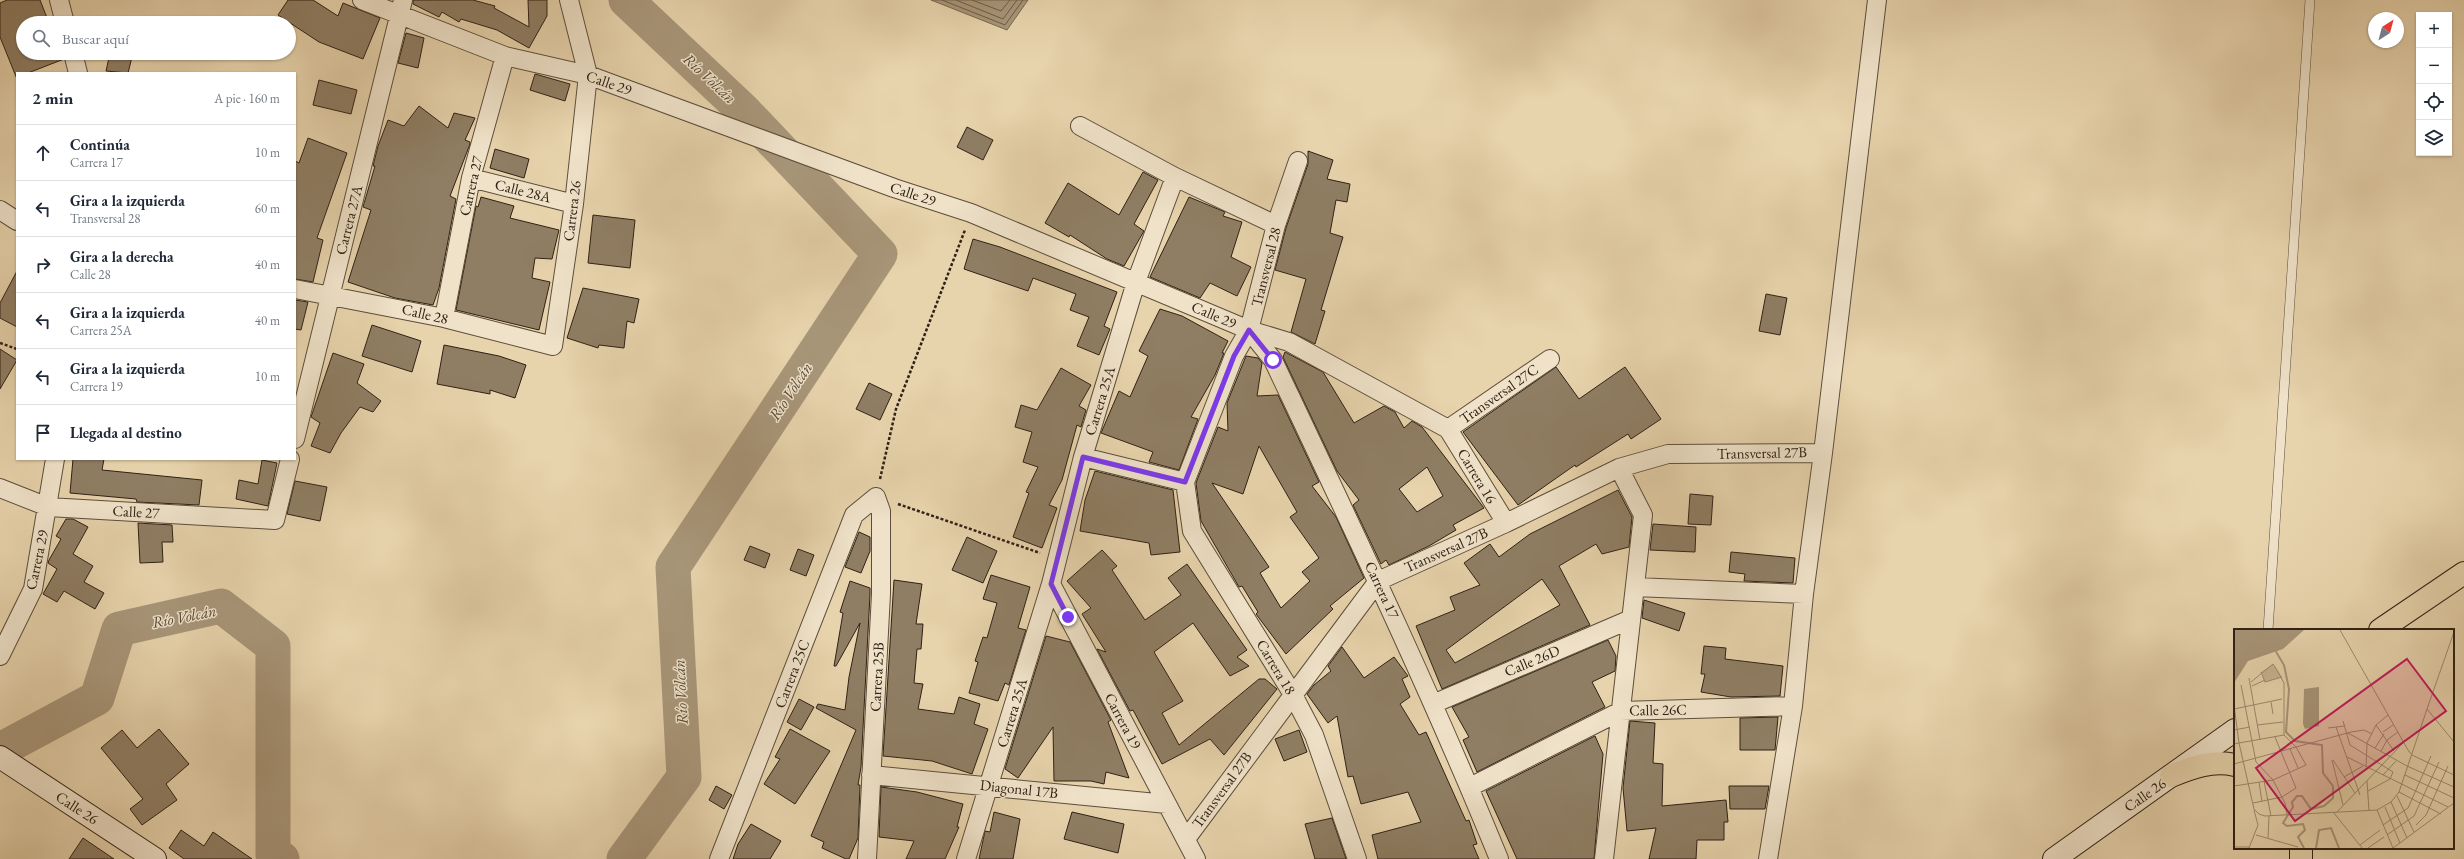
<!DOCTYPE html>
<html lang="es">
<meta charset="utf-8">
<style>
:root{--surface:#fff;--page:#f6f6f7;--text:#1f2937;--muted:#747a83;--line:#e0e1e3}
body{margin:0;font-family:"EB Garamond",serif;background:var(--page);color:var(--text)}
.controls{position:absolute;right:12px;top:12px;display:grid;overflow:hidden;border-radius:0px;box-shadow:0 1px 3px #0004}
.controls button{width:36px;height:36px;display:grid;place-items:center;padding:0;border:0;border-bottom:1px solid var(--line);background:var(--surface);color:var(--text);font:20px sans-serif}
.compass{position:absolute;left:2368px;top:12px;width:36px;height:36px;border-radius:50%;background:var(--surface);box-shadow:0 1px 3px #0004;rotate:36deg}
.stop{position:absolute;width:12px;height:12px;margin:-9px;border:3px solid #7c3aed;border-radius:50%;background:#fff}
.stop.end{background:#7c3aed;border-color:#fff;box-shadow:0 1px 4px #0008}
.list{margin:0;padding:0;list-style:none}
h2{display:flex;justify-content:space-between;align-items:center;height:52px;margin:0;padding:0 16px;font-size:17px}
h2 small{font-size:13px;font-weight:400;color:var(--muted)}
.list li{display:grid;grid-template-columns:26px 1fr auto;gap:12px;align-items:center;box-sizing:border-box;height:56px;padding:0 16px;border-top:1px solid var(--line)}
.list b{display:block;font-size:15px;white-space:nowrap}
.list p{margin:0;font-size:13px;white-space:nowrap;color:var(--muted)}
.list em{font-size:13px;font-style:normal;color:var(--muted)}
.icon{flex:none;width:22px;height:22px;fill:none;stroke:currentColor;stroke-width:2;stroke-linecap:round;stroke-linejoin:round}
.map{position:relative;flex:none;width:2464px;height:859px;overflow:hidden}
.search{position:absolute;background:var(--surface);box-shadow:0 1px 3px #0004;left:16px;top:16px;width:280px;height:44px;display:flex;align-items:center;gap:10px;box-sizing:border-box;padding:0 14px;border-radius:22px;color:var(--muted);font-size:15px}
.panel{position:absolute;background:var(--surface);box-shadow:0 1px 3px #0004;left:16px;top:72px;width:280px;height:388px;border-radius:0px}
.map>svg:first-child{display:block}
.water{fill:#a89679;stroke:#786751}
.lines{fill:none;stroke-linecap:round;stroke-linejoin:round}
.shore{stroke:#6c5c47;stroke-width:1}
.river{stroke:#a89679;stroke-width:35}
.building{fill:#8f7e64;stroke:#2f2115;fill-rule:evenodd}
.service-casing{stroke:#5d4e3b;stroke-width:10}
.minor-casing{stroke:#5d4e3b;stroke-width:20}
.secondary-casing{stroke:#2f2115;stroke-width:24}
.trunk-casing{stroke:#2f2115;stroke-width:24}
.path{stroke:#2f2115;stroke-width:2.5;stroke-dasharray:3 2;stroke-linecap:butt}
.service{stroke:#efe2c9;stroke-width:9}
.minor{stroke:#efe2c9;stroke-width:18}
.secondary{stroke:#efe2c9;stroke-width:22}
.trunk{stroke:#e7d3ac;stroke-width:22}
.route{stroke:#7c3aed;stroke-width:5}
.labels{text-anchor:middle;stroke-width:3;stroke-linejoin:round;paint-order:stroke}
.street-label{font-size:15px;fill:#2f2115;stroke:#efe2c9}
.water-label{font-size:16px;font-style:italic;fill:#594a38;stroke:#efe2c9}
.inset-river{fill:none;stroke:#a89679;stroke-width:2}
.inset-road{fill:none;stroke:#9d8c70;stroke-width:1}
.view{fill:#c2185b;fill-opacity:0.15;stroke:#c2185b;stroke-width:2}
.inset-edge{fill:none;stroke:#2f2115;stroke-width:2}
</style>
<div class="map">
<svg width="2464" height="859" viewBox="0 0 2464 859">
<rect width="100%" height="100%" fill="#e7d3ac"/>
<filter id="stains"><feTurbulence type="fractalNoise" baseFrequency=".005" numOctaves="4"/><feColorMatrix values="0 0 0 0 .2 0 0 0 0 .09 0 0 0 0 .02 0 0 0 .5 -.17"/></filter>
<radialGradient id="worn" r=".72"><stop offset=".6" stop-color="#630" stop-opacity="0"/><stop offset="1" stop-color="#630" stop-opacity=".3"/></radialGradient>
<path class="water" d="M931,0h97l-21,30z"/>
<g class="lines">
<path class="shore" d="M942,0l63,25 18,-25
M956,0l47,19 14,-19
M972,0l29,11 9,-11"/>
<path class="river" d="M0,750l97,-52 22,-69 102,-23 52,40v209l9,4
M624,859l60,-82 -11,-210 207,-313 -136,-143 -118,-111"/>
</g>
<path class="building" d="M7,0h33l9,23h-26v30h40l1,6 -36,14h-11v6l-17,-42v-34z
M288,0h25l25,16 5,-13 37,15 -17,41 -44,-17 -41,-27z
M413,0h60l22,6 -1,2 35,19 -1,-27h19v16l-18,32 -32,-18 -36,-11 -2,3 -17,-10 -3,5 -26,-13z
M406,33l18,5 -6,30 -20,-5z
M110,53h23l-5,20 -22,-2z
M535,74l35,10 -5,17 -35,-11z
M319,80l38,10 -6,24 -38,-9z
M419,106l29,22 6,-15 21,5 -10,22 5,2v2l-20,52 6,3 -17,89 -6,17 -38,-7 -47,-16 23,-72 -8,-3 12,-41h-2l5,-20 10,-26 16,6z
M967,127l26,13 -10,20 -26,-13z
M308,138l39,15 -30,85 6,2 -10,42 -18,-3v-118l4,2z
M495,149l34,10 -5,19 -34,-10z
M1308,151l25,9 -6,19 23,5 -3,18 -11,-2 -6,33 13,4 -22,73 4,1 -10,33 -24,-12 15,-53 -31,-9 11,-42 22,-64z
M1143,172l15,8 -24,44 10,7 -20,35 -17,-7 -37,-24 -1,2 -24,-14 23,-40 51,32z
M481,197l33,9 -4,12 49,12 -7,29 -17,-1 -3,20 18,4 -11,48 -83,-20 20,-104 2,1z
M1189,197l36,15 -2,4 19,6 -11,35 20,10 -14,29 -27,-13 -10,15 -50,-21z
M593,215l42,5 -5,48 -42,-5z
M973,239l27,8 117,45 -13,34 6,3 -11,26 -22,-9 12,-29 -19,-7 6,-16 -43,-16 -5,13 -64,-22z
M17,271v56l-17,-9v-15z
M583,288l56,11 -5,24 -7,-2 -3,27 -25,-3 -1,3 -31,-10z
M1766,294l21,4 -7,37 -21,-4z
M295,300l13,2 -7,28 -6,-1z
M1160,309l22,7 46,25 -6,12h2l-9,22 -24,42 7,2 -19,51 -30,-8 4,-10 -52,-19 18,-42 11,6 18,-41 -9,-5z
M372,325l49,16 -9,31 -50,-16z
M444,345l55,11 27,9 -11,33 -25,-8v4l-53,-10z
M0,349l17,11 -17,29z
M1285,352l38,20 31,51 30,-17 11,6 9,16 8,-7 10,6 62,81 -31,17 3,5 -27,16 -40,19 -3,-5 -5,4 -28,-59 6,-5 -22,-29 -54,-114zM1427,467l16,29 -26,16 -18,-23z
M333,353l31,11 -7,19 24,18 -8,11 -13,-5 -19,26 -11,20 -19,-7 9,-23 -9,-6z
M1246,356l12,2 4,5 -5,33 21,-1 41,87 -7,4 24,31 28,61 -34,28 3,3 -47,45 -30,-40 2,-2 -16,-26 -3,1 -38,-66 -5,-38 22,-56 10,4 -1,-28zM1259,446l38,66 -7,5 29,41 -17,14 8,9 -29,27 -21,-35 9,-6 -57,-84 31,11z
M1556,367l23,32 46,-32 36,52 -30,20 -3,-5 -52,33 -1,-2 -57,40 -55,-73z
M1061,368l30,17 -12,21 7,4 -5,17 -4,-2 -15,55 -13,25 8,3 -15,40 -29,-11 16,-44 -3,-1 12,-25 -15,-5 9,-30 -17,-5 6,-22 16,5z
M869,383l23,11 -12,26 -24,-11z
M73,459h31l-2,11 100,10 -3,25 -62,-3 -1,-3 -66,-6z
M262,460l15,3 -9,43 -32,-7 3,-19 19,4z
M1095,471l78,19 7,62 -29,3 -2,-12 -69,-12 5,-31z
M295,481l32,6 -7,34 -33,-7z
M1618,490l14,27 -3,30 -27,7 -6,-10 -37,22 31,59 -148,64 -26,-63 39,-16 -5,-13 30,-12 -16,-22 26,-19 9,13 31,-23zM1542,579l18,26 -105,58 -9,-13z
M1690,494l23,2 -2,29 -23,-1z
M66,519h7l15,8 -15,27 20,12 -9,16 20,11 -9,16 -31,-18 -7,11 -14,-8 14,-25 -9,-6 1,-3 12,-21 -5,-3z
M138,523l34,2 1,17h-11l1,20 -23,1z
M1653,524l43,3 -1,25 -45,-2z
M859,532l11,5v14l-9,22 -16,-6z
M967,537l30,14 -14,32 -31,-13z
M750,546l20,8 -5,14 -21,-8z
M798,549l16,6 -8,21 -16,-6z
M1102,550l15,16 -5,4 33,50 36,-25 -13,-17 19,-14 60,86 -10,7 12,9 -19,10 -37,-53 -39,29 29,49 -21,12 17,32 80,-66h6l12,10 -53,66 -14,-16 -48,25 -29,-54 -3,1 -33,-62 9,3 -24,-38 9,-6 -24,-27z
M1731,552l64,6 -2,25 -49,-2 1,-7 -16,-2z
M991,575l39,12 -12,41 8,2 -17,55 -4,-2 -7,18 -29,-8 9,-31 -3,-1 8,-24 4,1 10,-35 -14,-4z
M894,580l28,4 -6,40h7l-2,25h-4l-3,34 9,1 -5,25 36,5 5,-17 21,7 -6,20 14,5 -16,45 -40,-13 -49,-5z
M850,581l20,7v6l-9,173 -3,18h2l-2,53 -9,21h-3l-24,-11 2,-6 -13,-6 45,-106 -40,-22 2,-4 27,6 4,-33 11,-54 -24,43h-2l9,-53 -3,-1z
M1644,600l41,13 -6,18 -37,-13z
M1046,636l24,6 41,78 -3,2 21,56 -23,-6 -2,12 -13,-3h-37l-1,-54 -35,51 -13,-9z
M1608,640l8,16 -1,15 -23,11 13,25 -128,65 -14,-32 6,-3 -17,-30z
M1704,646l22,2 -1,11 58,7 -3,30 -49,1 -30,-5 4,-18h-4z
M1342,647l22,31 30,-21 14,19 -6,3 8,18 -10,7 19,31 7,-3 40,89 3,-1 8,24 -4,1 6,14h-101l-6,-24 49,-13 -13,-30 -47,12 -8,-28 -5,1 -11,-61 -9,7 -21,-29 7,-9 17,-14 -3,-5z
M799,699l15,8 -13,23 -14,-8z
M1778,717l-3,33h-35v-32z
M1630,721l25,2 -2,40 10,1 -1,42 64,-6 2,22h-4v18h-27l-1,19h-47l7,-31 -29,3 -4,-43z
M159,729l30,35 -23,20 11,16 -35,25 -12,-16 13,-10 -42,-51 21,-18 15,18z
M790,729l40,22 -35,53 -31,-20 16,-25 -5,-2z
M1299,730l8,22 -23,9 -9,-22z
M1595,736l8,18 -9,105h-77l-31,-68z
M716,786l16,9 -8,14 -15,-9z
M1729,786h40l-4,23h-35z
M881,787l36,5 46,12 -6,23h2l-14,32h-39l8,-18 -35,-4z
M994,812l26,7 -7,40h-34l6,-28 5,1z
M1072,812l52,12 -6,29 -54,-14z
M1332,818l14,41h-31l-10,-35z
M751,824l30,17 -11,18h-37l5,-15z
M181,830l23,16 9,-14 39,27h-68l-15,-11z
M83,838l31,21h-45z"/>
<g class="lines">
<defs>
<path id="service" d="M2268,630l42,-630"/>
<path id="minor" d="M59,0l6,23
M362,0l143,56 83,19 306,113 77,25 278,117 40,12 159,87 58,94
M73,53l5,20
M1080,126l95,51 101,48
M1298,161l-22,64 -27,105 -15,26 -49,126 7,49 100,162 22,42 43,124
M471,178l103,26
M0,210l17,11
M295,289l149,29 109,28 21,-142 14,-129 -19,-75
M444,318l27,-140 34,-122
M1249,330l24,30c78,165 157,330 226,499
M1448,429l102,-70
M295,439l108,-439
M1083,457l102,25
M0,488l48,19 227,13 15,-61
M1051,584l145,275
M1635,587l169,7
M0,656l33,-67 22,-130
M1433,704l198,-85
M871,775l296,29
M1470,787l151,-76 172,-5
M1186,839l192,-258 128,-58 113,-55 49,-14 155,-1
M719,859l135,-344 22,-18 5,14v83l-14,265
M966,859l85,-275 32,-127 53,-175 39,-105
M1604,859l39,-344 -24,-47
M1768,859l25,-153 11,-112 19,-141 54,-453"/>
<path id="secondary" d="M0,757l155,102
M2054,859l181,-129"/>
<path id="trunk" d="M2380,630l84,-57
M2171,776c22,-9 41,-16 64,-11
M2301,859v-11"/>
</defs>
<use href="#service" class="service-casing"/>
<use href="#minor" class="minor-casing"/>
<use href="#secondary" class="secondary-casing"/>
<use href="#trunk" class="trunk-casing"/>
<path class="path" d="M0,343l17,6
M880,479l16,-70 69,-179
M898,504l142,49"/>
<use href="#service" class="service"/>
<use href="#minor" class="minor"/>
<use href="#secondary" class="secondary"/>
<use href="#trunk" class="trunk"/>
</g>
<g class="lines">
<path class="route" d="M1068,617l-17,-33 32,-127 102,25 49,-126 15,-26 24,30"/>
</g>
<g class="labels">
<g class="street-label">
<text transform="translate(609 83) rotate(19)" y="5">Calle 29</text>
<text transform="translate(471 186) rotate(-77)" y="5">Carrera 27</text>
<text transform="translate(523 191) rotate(14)" y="5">Calle 28A</text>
<text transform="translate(913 194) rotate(18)" y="5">Calle 29</text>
<text transform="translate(572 211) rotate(-83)" y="5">Carrera 26</text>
<text transform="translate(349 220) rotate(-76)" y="5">Carrera 27A</text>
<text transform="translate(1266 267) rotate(-76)" y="5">Transversal 28</text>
<text transform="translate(425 314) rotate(13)" y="5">Calle 28</text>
<text transform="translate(1214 315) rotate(23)" y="5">Calle 29</text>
<text transform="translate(1499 394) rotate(-35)" y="5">Transversal 27C</text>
<text transform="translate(1100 401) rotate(-73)" y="5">Carrera 25A</text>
<text transform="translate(1762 453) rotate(-1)" y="5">Transversal 27B</text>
<text transform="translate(1477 476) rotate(59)" y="5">Carrera 16</text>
<text transform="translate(136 512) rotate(3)" y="5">Calle 27</text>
<text transform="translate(1446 550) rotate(-24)" y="5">Transversal 27B</text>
<text transform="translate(37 560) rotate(-78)" y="5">Carrera 29</text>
<text transform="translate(1382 590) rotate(65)" y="5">Carrera 17</text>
<text transform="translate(1532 661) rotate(-23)" y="5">Calle 26D</text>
<text transform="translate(1276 667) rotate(59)" y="5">Carrera 18</text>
<text transform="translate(792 674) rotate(-69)" y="5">Carrera 25C</text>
<text transform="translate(877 677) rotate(-87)" y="5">Carrera 25B</text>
<text transform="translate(1658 710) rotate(-1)" y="5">Calle 26C</text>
<text transform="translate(1012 713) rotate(-73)" y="5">Carrera 25A</text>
<text transform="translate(1123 721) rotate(62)" y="5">Carrera 19</text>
<text transform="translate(1019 789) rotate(6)" y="5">Diagonal 17B</text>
<text transform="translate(1222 790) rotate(-54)" y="5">Transversal 27B</text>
<text transform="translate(2145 795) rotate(-35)" y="5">Calle 26</text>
<text transform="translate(77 808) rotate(33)" y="5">Calle 26</text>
</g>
<g class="water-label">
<text transform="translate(710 78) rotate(43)" y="6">Río Volcán</text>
<text transform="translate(790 391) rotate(-57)" y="6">Río Volcán</text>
<text transform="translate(184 616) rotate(-11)" y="6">Río Volcán</text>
<text transform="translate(680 692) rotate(-93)" y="6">Río Volcán</text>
</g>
</g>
<g transform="translate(2234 629)">
<rect width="220" height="220" fill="#e7d3ac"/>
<path d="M39,35l9,13 -17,5 -4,-10z" fill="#c8b592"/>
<path d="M0,1h70l-21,19 -35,12 -14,22zM85,58v39l-14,3 -2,-5 1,-35z" fill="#a89679"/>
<path class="inset-river" d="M41,21l9,15 5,24 -3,43 9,9 27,4 1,28 10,13v12l-9,8 -13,3 -9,-13h-5l-5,6 1,5 -10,16 4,3 16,-2 2,6 -7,7 6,11M82,219l3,-18 12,-2 8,20"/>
<path class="inset-road" d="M106,1l68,120 4,5 42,20M220,3l-27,77 27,33M27,43l4,10 17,-5M15,49l11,62M7,56l15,77 17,18 12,23 2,12M18,57l13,-6M37,73l2,12M0,76l5,38 45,-8M0,80l48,-10M109,92l7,24M23,96l26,-3M142,96l18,26M102,98l24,68M94,99l17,-2M0,101l16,-3M149,103l10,-7M114,104l59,33 47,21M0,115l5,-1 15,66 5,5 6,2 112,-6 14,-8 8,-10 28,-83M116,116l43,27 -3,7 -22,12M141,119l9,-14M56,120l8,19M147,122l6,-11 11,-8M113,128l101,50M98,131l11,45M99,131l22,33M0,135l117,-32 13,-2 8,4M132,138l1,-24 9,-18 12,-10M149,146l13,-14M171,146l49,23M110,148l19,-11M30,152l7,35M133,152l2,30M25,153l3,20M0,157l39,-6 33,-15 -10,-18 -12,-12v-52l-7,-13 -4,-6 -22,18M165,163l42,22M163,167l17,36M157,173l16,36M19,174l29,-6 14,-9 -21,-51M151,178l15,36M143,181l16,38 61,-45M103,183l66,-69M100,184l28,35M149,196l25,-17 23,-52M182,196l10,-10 22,-49M22,206l42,12M153,206l27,-19 25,-54M34,209l1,-22M126,216l20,-15M0,218h16M15,219l9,-23 -4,-15M134,219l16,-11"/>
<path class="view" d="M173,30l39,52 -151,110 -39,-53z"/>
<rect width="220" height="220" class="inset-edge"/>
</g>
<rect width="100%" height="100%" filter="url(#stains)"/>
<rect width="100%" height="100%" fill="url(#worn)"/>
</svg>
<div class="controls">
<button>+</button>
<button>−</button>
<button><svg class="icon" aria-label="locate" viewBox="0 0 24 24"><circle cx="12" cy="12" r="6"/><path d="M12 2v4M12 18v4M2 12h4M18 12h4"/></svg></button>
<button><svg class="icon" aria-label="layers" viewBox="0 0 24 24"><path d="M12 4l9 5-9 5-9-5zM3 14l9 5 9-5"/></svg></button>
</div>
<svg class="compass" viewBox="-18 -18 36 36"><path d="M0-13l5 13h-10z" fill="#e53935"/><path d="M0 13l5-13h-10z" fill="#747a83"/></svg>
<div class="stop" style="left:1273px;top:360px"></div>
<div class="stop end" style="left:1068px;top:617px"></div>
<div class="search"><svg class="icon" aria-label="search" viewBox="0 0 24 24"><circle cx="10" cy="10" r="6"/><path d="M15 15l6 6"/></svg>Buscar aquí</div>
<section class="panel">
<h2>2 min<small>A pie · 160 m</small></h2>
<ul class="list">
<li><svg class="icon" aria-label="ahead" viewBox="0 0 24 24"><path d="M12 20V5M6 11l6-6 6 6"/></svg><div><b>Continúa</b><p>Carrera 17</p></div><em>10 m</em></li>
<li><svg class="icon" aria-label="left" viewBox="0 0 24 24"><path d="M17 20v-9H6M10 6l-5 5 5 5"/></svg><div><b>Gira a la izquierda</b><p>Transversal 28</p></div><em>60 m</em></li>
<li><svg class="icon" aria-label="right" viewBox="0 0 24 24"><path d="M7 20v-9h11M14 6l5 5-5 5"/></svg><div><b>Gira a la derecha</b><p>Calle 28</p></div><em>40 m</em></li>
<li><svg class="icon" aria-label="left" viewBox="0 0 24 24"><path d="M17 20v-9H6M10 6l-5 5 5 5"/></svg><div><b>Gira a la izquierda</b><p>Carrera 25A</p></div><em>40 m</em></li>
<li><svg class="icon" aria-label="left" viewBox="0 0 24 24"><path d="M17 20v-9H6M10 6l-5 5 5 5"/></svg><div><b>Gira a la izquierda</b><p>Carrera 19</p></div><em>10 m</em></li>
<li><svg class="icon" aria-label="arrive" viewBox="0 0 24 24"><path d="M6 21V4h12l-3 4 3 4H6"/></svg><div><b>Llegada al destino</b></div></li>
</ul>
</section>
</div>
